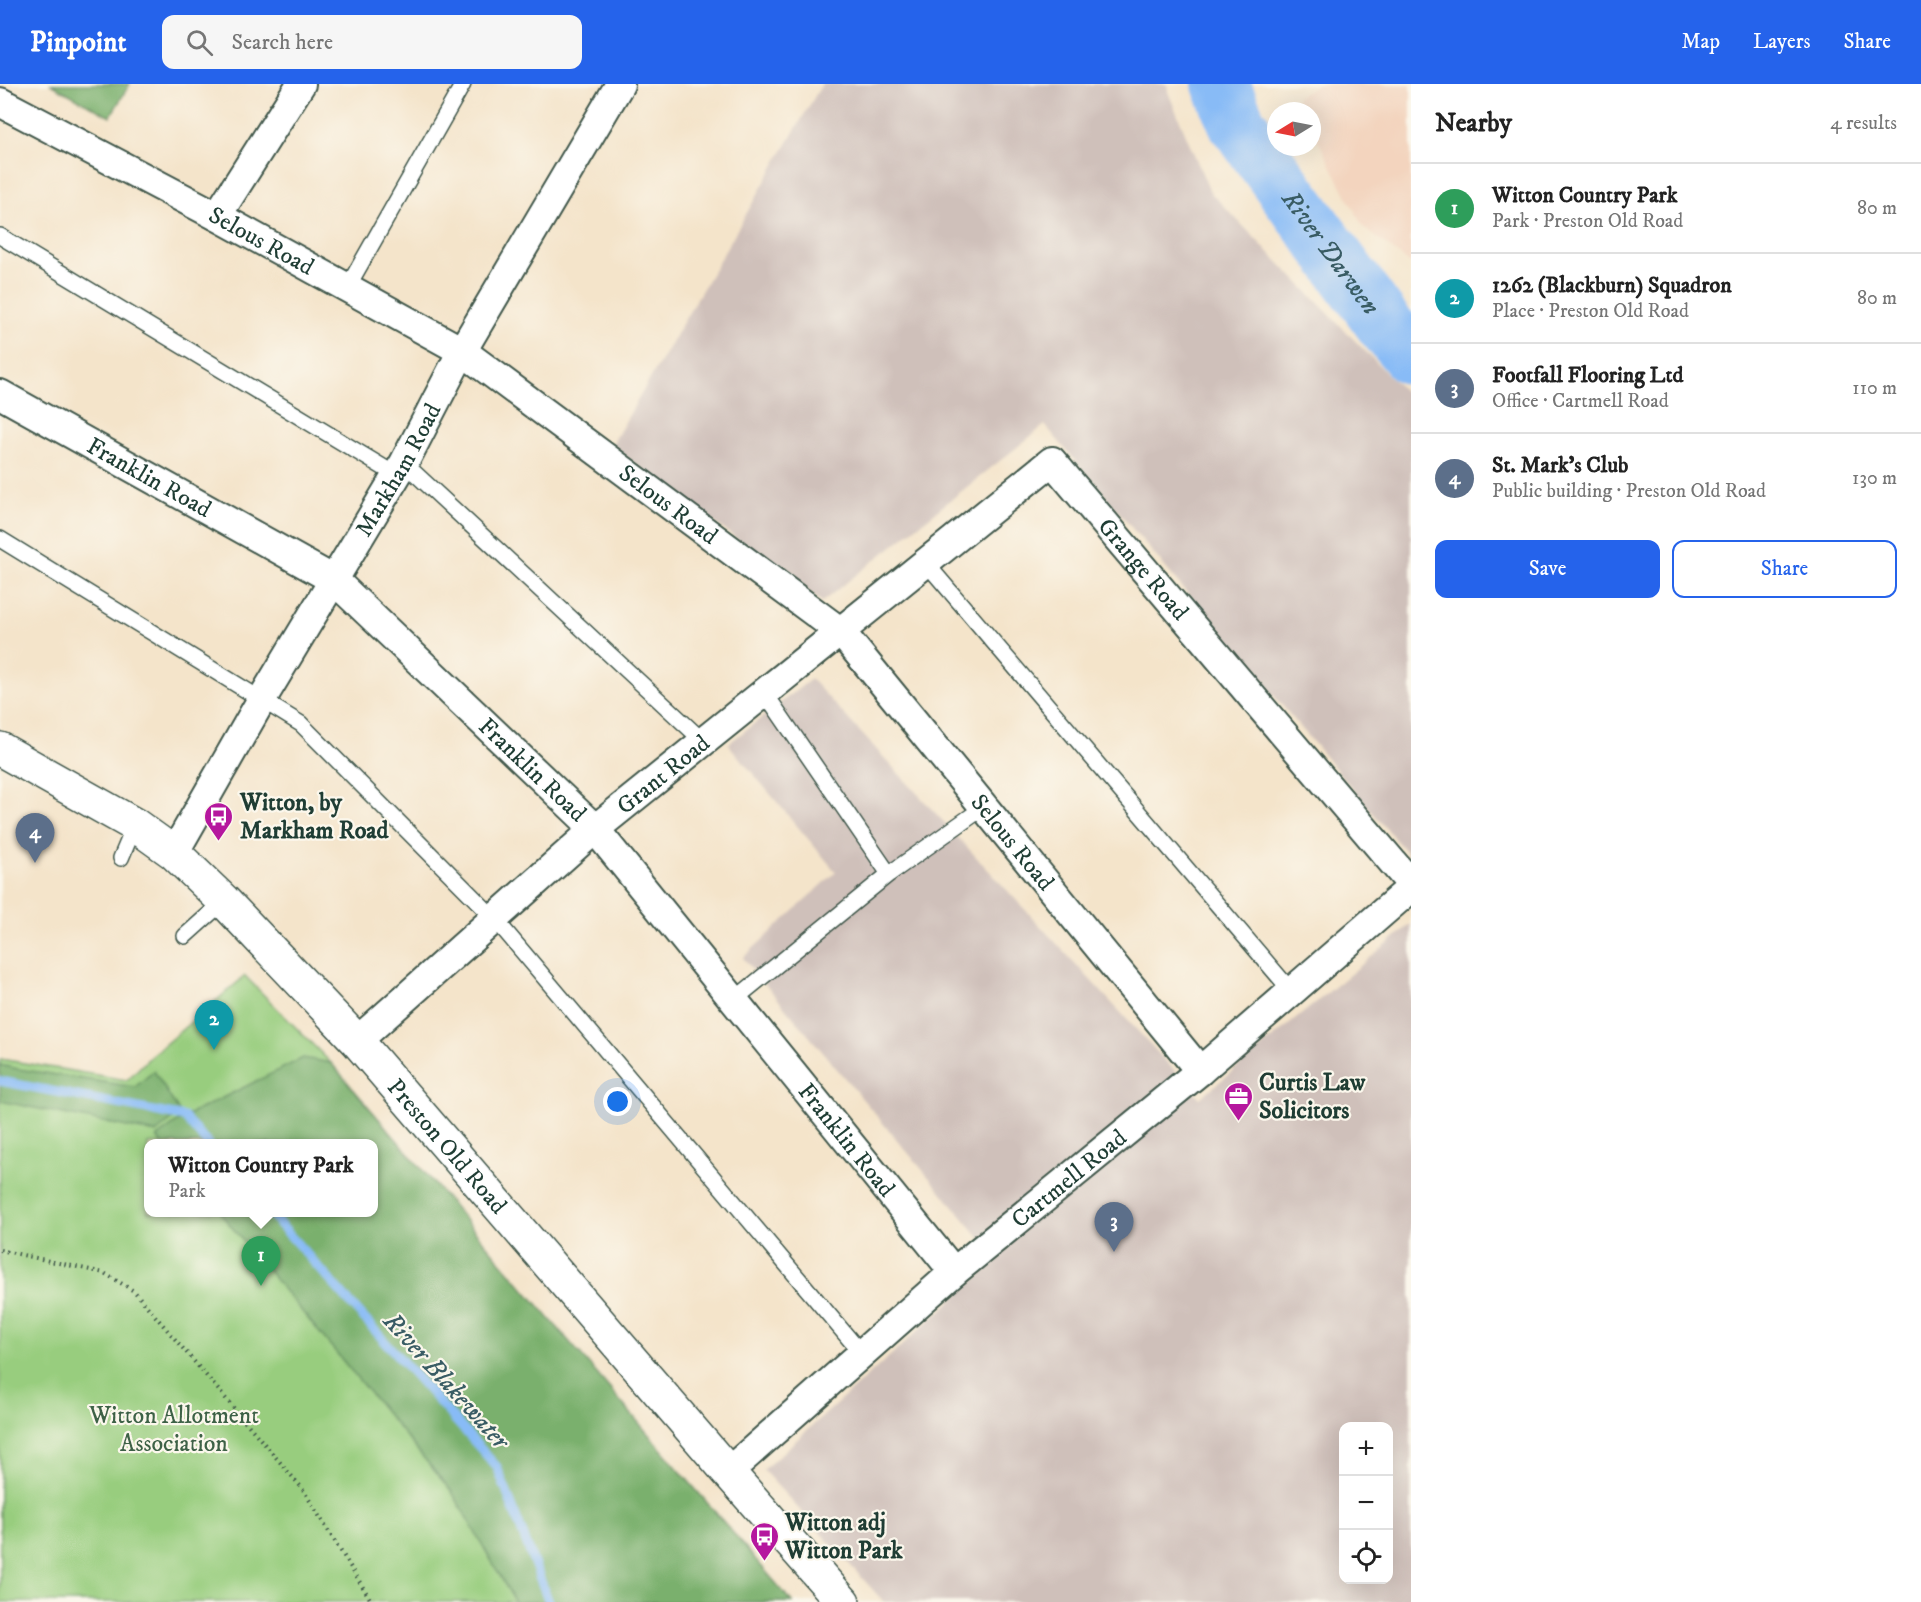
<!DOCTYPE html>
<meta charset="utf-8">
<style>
:root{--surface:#fff;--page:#f6f6f6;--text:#222;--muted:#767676;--line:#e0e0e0;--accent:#2563eb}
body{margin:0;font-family:"IM FELL DW Pica",serif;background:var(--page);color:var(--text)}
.controls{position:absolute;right:18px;bottom:18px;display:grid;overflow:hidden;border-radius:12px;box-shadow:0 6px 24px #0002}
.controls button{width:54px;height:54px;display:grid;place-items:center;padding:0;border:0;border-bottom:2px solid var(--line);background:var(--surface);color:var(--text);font:30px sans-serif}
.compass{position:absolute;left:1267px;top:18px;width:54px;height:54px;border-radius:50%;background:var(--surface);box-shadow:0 6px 24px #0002;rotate:260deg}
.you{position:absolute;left:618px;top:1018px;width:21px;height:21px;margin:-15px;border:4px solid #fff;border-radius:50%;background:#1a73e8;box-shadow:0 0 0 9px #1a73e833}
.badge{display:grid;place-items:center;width:39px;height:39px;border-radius:50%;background:var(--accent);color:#fff;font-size:20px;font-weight:700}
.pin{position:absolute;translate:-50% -50px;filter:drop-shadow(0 2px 3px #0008)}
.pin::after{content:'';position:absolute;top:32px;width:21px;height:18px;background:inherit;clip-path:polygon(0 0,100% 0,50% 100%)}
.popup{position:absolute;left:144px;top:1055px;width:234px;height:78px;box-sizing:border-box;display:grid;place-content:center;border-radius:12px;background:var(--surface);filter:drop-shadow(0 2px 4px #0005);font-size:20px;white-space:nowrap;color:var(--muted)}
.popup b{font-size:22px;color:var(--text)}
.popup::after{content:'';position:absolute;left:50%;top:100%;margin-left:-12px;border:12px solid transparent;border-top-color:var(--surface)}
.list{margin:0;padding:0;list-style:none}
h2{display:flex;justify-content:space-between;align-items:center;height:78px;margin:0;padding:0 24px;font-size:26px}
h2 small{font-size:20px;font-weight:400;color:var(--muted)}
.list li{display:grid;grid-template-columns:39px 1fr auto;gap:18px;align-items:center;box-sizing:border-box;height:90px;padding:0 24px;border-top:2px solid var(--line)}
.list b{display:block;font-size:22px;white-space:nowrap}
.list p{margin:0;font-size:20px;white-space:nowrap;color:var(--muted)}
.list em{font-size:20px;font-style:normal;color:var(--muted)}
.actions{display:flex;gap:12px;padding:18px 24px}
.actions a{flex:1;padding:14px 0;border:2px solid var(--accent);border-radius:12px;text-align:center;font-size:21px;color:var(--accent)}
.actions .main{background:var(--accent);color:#fff}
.icon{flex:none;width:33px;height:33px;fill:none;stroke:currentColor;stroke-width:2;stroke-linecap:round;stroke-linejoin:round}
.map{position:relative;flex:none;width:1411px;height:1518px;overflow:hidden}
header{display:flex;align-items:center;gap:36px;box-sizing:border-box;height:84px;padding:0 30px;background:var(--accent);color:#fff}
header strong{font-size:28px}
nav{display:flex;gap:33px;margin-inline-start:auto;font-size:21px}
.search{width:420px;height:54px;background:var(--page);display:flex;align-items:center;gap:15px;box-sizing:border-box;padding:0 21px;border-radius:12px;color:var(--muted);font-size:22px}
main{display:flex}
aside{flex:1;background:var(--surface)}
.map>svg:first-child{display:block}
.built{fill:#f3d4be}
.industrial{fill:#cfc0ba;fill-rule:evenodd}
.green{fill:#98cd7e;stroke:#5c8559;stroke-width:1.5;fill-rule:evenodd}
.forest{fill:#7ab06d;stroke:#4c7650;stroke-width:1.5}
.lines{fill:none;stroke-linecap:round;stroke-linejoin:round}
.stream{stroke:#88bbf6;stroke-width:9}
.river{stroke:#88bbf6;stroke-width:58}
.service-casing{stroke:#3f564a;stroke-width:18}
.minor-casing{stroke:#3f564a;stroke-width:32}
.primary-casing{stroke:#3f564a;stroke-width:36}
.path{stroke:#3f564a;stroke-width:4;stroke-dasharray:1.5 4.5;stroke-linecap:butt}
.service{stroke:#fff;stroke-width:15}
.minor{stroke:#fff;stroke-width:28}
.primary{stroke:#fff;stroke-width:33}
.labels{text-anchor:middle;stroke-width:4.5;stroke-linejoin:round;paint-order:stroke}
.street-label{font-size:24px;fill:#1f3d34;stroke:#fbf7ec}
.poi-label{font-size:24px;font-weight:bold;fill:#1f3d34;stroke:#fbf7ec;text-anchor:start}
.park-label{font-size:24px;fill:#3d6146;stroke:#fbf7ec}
.water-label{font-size:26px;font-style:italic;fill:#395c64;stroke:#fbf7ec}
</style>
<header>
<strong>Pinpoint</strong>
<div class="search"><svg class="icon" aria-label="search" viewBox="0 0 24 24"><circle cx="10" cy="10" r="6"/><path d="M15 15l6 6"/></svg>Search here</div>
<nav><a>Map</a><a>Layers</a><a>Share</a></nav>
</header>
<main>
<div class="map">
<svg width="1411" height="1518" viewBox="0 0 1411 1518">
<rect width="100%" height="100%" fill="#fbf7ec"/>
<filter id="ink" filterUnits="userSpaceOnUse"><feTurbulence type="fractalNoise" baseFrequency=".0167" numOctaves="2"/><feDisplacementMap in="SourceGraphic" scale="12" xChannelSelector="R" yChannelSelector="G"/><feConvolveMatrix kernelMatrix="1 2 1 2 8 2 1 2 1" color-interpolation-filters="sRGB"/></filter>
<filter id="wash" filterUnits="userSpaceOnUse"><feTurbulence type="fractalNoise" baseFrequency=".008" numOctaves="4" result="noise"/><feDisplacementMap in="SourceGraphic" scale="24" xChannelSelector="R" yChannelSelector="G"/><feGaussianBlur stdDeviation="1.35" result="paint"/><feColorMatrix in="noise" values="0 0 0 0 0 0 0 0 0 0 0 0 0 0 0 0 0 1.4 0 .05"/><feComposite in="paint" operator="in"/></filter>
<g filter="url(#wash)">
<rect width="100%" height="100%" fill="#f4e4ca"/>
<path class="built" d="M1319,0h92v180l-48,-37 -51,-98v-18h-9l-7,-13z"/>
<path class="industrial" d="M822,0h345l1,8 42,100 201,206v460l-366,-433 -223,177 -211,-156z
M811,595l389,419 211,-174v678h-527l-121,-132 235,-211 -255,-301 93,-86 -108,-128zM1344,1342h44v154h-44z"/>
<path class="green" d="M245,892l86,87 461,539h-792v-543l127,21 24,-24zM148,1060h226v68h-226z"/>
<path class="forest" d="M51,0h79l-20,33z
M303,974l28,5 461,539h-277l-63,-110 -232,-279 154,-1v-68h-212l-5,-7 27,-20z
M0,981l18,4 117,18 19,-16 26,42 -24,20 -156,-32z"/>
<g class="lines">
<path class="stream" d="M0,997l184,36 24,27
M269,1128l228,255 52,135"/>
<path class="river" id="s1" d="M1221,0l16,39 147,201 27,32"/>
</g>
</g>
<g filter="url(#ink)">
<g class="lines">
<defs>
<path id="service" d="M0,152l396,239
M347,204l116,-204
M404,379l300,279
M0,455l301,185 194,195 367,435
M926,479l366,429
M765,609l124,181 95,-67
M121,774l14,-33
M185,852l39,-35
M734,916l155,-126"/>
<g id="minor">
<path id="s2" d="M0,18l217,114 245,135 379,281 359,439"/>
<path d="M217,132l84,-132"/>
<path id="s3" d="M0,310l334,186 261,249 359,443"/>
<path id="s4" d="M174,769l88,-154 142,-236 58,-112 158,-267"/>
<path id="s5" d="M357,957l238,-212 457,-368 359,423"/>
<path id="s6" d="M728,1388l226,-200 246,-201 211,-183"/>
</g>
<g id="primary">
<path id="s7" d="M0,665l135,76 39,28 50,48 133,140 371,431 115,130"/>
</g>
</defs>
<use href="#service" class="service-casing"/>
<use href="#minor" class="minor-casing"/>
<use href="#primary" class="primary-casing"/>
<path class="path" d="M0,1166l104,23 30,18 168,197 70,114"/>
<use href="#service" class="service"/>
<use href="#minor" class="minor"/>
<use href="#primary" class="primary"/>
</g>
</g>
<defs>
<symbol id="bus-pin" viewBox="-11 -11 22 30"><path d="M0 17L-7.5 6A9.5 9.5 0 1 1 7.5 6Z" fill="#b5179e" stroke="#fbf7ec"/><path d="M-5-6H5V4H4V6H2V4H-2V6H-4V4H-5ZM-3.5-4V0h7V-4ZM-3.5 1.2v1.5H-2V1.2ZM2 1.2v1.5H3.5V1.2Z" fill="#fff"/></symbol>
<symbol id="office-pin" viewBox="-11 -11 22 30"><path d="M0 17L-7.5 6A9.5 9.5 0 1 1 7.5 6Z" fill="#b5179e" stroke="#fbf7ec"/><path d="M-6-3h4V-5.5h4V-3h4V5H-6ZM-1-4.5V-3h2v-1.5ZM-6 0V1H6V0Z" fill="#fff"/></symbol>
</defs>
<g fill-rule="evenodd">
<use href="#bus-pin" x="202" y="716" width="33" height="45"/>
<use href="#office-pin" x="1222" y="996" width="33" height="45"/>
<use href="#bus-pin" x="748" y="1436" width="33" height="45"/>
</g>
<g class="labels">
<g class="street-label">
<text dy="8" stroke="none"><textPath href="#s2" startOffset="296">Selous Road</textPath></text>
<text dy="8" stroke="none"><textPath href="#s4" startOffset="444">Markham Road</textPath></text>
<text dy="8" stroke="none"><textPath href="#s3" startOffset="171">Franklin Road</textPath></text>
<text dy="8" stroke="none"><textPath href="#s2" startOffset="782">Selous Road</textPath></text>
<text dy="8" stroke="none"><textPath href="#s5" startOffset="1047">Grange Road</textPath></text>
<text dy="8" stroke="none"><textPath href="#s3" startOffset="657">Franklin Road</textPath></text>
<text dy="8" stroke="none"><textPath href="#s5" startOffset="406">Grant Road</textPath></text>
<text dy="8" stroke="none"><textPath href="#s2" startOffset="1268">Selous Road</textPath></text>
<text dy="8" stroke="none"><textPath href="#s3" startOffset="1143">Franklin Road</textPath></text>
<text dy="8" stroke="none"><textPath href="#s7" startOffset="604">Preston Old Road</textPath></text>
<text dy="8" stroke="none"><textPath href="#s6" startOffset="450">Cartmell Road</textPath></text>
</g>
<g class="poi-label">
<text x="240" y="726">Witton, by<tspan x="240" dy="28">Markham Road</tspan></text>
<text x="1259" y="1006">Curtis Law<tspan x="1259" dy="28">Solicitors</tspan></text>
<text x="785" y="1446">Witton adj<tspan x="785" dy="28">Witton Park</tspan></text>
</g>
<g class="park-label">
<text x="174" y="1339">Witton Allotment<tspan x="174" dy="28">Association</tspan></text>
</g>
<g class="water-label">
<text dy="9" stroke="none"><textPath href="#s1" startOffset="202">River Darwen</textPath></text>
<text transform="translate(447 1296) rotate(48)" y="9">River Blakewater</text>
</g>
</g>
</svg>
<div class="controls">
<button>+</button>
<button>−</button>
<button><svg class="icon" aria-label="locate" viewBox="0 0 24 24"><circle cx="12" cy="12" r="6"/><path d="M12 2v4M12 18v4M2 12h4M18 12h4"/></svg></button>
</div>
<svg class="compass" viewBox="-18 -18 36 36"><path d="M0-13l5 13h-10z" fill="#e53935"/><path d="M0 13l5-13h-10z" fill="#767676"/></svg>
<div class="you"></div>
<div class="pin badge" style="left:261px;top:1202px;background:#2e9e5b">1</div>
<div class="popup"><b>Witton Country Park</b>Park</div>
<div class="pin badge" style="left:214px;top:966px;background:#0f9aa8">2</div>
<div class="pin badge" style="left:1114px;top:1168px;background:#5c6f8a">3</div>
<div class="pin badge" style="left:35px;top:779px;background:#5c6f8a">4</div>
</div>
<aside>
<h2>Nearby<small>4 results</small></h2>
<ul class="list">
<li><span class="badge" style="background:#2e9e5b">1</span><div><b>Witton Country Park</b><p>Park · Preston Old Road</p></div><em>80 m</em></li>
<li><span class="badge" style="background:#0f9aa8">2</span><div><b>1262 (Blackburn) Squadron</b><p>Place · Preston Old Road</p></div><em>80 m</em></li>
<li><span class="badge" style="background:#5c6f8a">3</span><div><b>Footfall Flooring Ltd</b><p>Office · Cartmell Road</p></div><em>110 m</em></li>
<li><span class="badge" style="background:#5c6f8a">4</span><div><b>St. Mark's Club</b><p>Public building · Preston Old Road</p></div><em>130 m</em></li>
</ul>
<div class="actions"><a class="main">Save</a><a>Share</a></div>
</aside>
</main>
